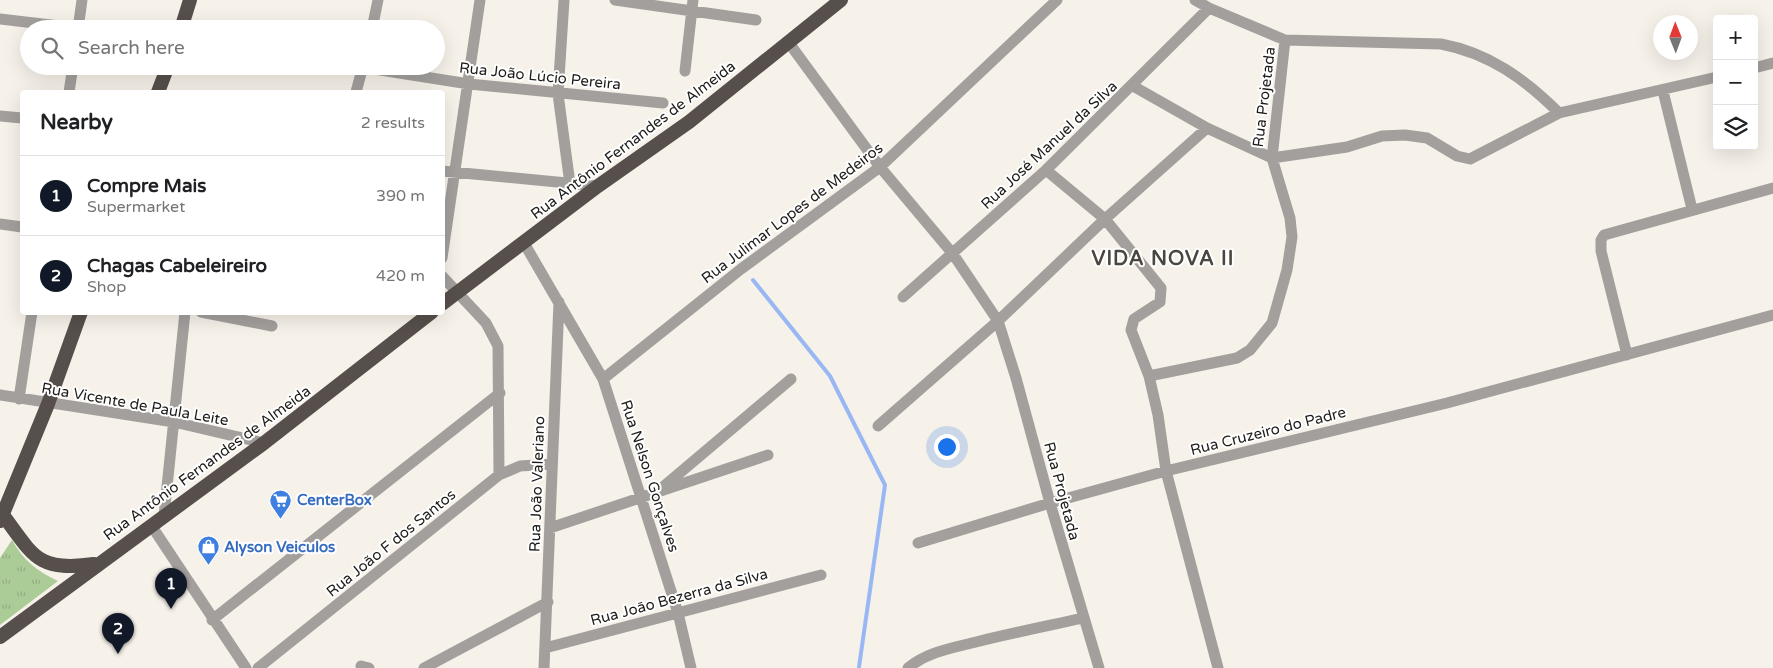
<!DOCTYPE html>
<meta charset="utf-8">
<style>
:root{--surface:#fff;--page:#f6f6f6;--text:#202124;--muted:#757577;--line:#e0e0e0;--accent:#111827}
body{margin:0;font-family:"Varela Round",sans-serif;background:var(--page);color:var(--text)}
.controls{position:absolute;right:15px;top:15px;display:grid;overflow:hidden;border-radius:5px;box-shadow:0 5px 20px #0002}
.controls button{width:45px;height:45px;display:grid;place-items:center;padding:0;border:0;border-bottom:1px solid var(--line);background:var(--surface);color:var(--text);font:25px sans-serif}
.compass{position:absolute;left:1653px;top:15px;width:45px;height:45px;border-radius:50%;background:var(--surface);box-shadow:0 5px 20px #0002;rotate:359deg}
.you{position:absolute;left:946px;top:446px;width:18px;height:18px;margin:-12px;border:4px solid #fff;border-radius:50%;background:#1a73e8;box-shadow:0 0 0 8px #1a73e833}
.badge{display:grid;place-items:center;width:32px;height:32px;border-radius:50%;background:var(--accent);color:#fff;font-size:16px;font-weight:700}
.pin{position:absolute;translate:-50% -41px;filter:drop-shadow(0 1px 2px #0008)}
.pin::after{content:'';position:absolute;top:26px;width:18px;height:15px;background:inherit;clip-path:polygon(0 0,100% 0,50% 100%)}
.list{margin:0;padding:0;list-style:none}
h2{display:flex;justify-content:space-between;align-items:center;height:65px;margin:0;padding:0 20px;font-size:21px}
h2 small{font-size:16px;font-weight:400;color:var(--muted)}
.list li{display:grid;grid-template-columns:32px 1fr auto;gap:15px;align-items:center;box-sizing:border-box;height:80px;padding:0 20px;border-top:1px solid var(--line)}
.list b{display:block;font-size:19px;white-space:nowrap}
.list p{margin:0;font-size:16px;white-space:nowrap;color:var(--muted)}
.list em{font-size:16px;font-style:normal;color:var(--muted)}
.icon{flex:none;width:28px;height:28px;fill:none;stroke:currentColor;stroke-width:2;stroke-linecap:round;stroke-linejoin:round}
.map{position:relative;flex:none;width:1773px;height:668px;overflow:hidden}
.search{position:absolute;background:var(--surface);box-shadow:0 5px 20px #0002;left:20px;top:20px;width:425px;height:55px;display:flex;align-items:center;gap:12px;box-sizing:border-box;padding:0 18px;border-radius:28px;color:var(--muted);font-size:19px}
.panel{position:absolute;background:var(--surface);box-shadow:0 5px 20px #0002;left:20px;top:90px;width:425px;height:225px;border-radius:5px}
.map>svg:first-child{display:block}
.park{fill:url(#park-tufts)}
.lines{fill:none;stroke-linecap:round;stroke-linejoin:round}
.stream{stroke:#99b8f3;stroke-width:4}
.minor{stroke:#a39f9d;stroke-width:11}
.trunk{stroke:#574f4c;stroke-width:14}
.labels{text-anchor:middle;stroke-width:4;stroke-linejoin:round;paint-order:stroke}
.street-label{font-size:15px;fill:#1e1c19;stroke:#fff}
.shop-label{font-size:15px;font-weight:bold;fill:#366cbe;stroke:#fff;text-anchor:start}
.district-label{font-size:20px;font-weight:bold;letter-spacing:1px;fill:#4b4740;stroke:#fff}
</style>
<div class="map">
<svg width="1773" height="668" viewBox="0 0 1773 668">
<defs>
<pattern id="park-tufts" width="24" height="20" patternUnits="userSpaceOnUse" patternTransform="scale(1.25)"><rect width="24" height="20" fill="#abcc97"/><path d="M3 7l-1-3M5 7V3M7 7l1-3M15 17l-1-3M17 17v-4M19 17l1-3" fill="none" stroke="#93af82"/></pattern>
</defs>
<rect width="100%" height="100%" fill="#f6f1e9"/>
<path class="park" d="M12,540c11,20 25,31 46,41l-58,44v-67z"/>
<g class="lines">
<path class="stream" d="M753,280l77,96 55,109 -26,182"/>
<path class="minor" d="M564,0l-6,94 12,90
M615,0l141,20
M1195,0l14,8 76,32 156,4c48,9 84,35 118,69
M0,19l85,10
M78,29l4,-29
M372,29l6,-29
M789,43l91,124 73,87 45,67 18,57 34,125 49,165
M355,66l114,18 194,19
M1754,68l19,-5
M685,71l8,-71
M1133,86l74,42 65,30 75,-11 35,-11 23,-1 22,3 30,18 13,3 89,-46 158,-36
M1663,91l29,118
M69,92l4,-26
M356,92l7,-26
M0,116l22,2
M1046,170l59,49 56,69 -1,14 -26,17 -3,11 18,46 9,39 8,56 52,197
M442,171l156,15
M0,224l22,3
M524,243l79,136 75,234 13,55
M442,258l38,-258
M442,276l44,47 12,23 1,129
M903,297l143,-127 163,-162
M201,312l71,14
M1627,355l-26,-104v-11l3,-5 169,-47
M1149,376l88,-18 13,-8 22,-27 15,-53 5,-33 -2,-19 -18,-60 13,-118
M603,379l138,-110 139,-102 177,-167
M0,395l174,27 90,21
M19,399l13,-87
M878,426l120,-105 107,-102 102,-91
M663,487l128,-108
M164,516l21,-204
M151,525l95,143
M550,528l218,-73
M918,543l132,-40 116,-32 281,-68 326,-88
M212,620l288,-227
M545,648l276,-73
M361,666l8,2
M258,668l241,-193 21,-9 32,-2
M424,668l124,-66
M544,668l15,-366
M908,668c19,-16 44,-20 68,-26 36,-9 71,-16 107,-24"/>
<path class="trunk" d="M181,29l9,-29
M158,92l10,-26
M442,304l156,-118 91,-64 152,-122
M3,515c31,42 35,57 91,49
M0,521l48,-117 33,-92
M0,637l264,-194 168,-131"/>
</g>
<defs>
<symbol id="supermarket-pin" viewBox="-11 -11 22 30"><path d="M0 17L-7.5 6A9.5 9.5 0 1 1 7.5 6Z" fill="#3f7fe0" stroke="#fff"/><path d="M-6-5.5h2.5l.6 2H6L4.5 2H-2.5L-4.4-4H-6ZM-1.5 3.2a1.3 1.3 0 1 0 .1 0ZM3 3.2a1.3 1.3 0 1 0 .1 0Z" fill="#fff"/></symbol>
<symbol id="shop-pin" viewBox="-11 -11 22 30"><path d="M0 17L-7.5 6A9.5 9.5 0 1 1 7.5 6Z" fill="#3f7fe0" stroke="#fff"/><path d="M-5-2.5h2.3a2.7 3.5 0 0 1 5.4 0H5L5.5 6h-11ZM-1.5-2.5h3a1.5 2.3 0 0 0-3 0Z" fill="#fff"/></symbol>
</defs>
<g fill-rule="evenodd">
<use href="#supermarket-pin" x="268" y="488" width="25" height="34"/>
<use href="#shop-pin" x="196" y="534" width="25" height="34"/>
</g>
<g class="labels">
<g class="street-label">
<text transform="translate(540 76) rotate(6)" y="5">Rua João Lúcio Pereira</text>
<text transform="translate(1264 97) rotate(-83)" y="5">Rua Projetada</text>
<text transform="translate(633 140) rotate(-37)" y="5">Rua Antônio Fernandes de Almeida</text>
<text transform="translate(1049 145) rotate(-43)" y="5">Rua José Manuel da Silva</text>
<text transform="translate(792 213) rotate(-37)" y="5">Rua Julimar Lopes de Medeiros</text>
<text transform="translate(135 404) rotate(10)" y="5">Rua Vicente de Paula Leite</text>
<text transform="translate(1268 431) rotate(-14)" y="5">Rua Cruzeiro do Padre</text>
<text transform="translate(207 463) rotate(-36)" y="5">Rua Antônio Fernandes de Almeida</text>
<text transform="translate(650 476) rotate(72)" y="5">Rua Nelson Gonçalves</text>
<text transform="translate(537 484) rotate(-88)" y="5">Rua João Valeriano</text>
<text transform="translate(1062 491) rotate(75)" y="5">Rua Projetada</text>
<text transform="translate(391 543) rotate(-39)" y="5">Rua João F dos Santos</text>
<text transform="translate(679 597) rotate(-15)" y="5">Rua Joāo Bezerra da Silva</text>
</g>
<g class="shop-label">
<text x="297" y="505">CenterBox</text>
<text x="224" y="552">Alyson Veiculos</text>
</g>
<g class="district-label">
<text x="1163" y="265">VIDA NOVA II</text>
</g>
</g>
</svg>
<div class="controls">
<button>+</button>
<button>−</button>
<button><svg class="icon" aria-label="layers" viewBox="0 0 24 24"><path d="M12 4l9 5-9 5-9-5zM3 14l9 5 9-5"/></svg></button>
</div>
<svg class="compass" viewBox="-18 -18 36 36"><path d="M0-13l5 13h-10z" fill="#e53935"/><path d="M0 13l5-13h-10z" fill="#757577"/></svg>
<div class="you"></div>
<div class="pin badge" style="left:171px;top:609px">1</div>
<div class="pin badge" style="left:118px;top:654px">2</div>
<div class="search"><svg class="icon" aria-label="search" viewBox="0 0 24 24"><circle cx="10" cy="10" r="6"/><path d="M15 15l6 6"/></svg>Search here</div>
<section class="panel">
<h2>Nearby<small>2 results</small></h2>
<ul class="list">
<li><span class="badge">1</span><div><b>Compre Mais</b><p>Supermarket</p></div><em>390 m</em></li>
<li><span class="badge">2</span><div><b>Chagas Cabeleireiro</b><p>Shop</p></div><em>420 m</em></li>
</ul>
</section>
</div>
